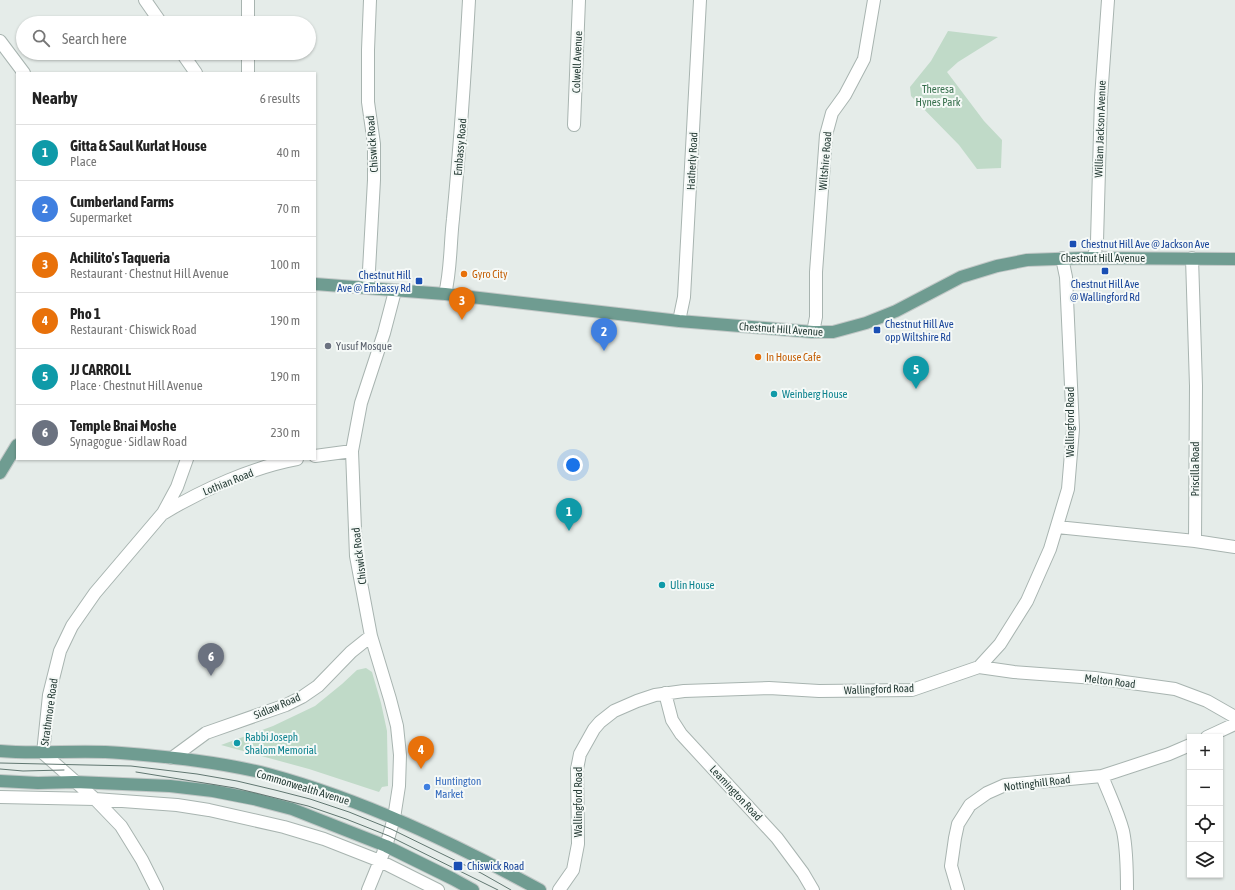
<!DOCTYPE html>
<meta charset="utf-8">
<style>
:root{--surface:#fff;--page:#f2f2f2;--text:#222;--muted:#767676;--line:#e0e0e0;--accent:#7c3aed}
body{margin:0;font-family:"Asap Condensed",sans-serif;background:var(--page);color:var(--text)}
.controls{position:absolute;right:12px;bottom:12px;display:grid;overflow:hidden;border-radius:0px;box-shadow:0 1px 3px #0004}
.controls button{width:36px;height:36px;display:grid;place-items:center;padding:0;border:0;border-bottom:1px solid var(--line);background:var(--surface);color:var(--text);font:20px sans-serif}
.you{position:absolute;left:573px;top:465px;width:14px;height:14px;margin:-10px;border:3px solid #fff;border-radius:50%;background:#1a73e8;box-shadow:0 0 0 6px #1a73e833}
.badge{display:grid;place-items:center;width:26px;height:26px;border-radius:50%;background:var(--accent);color:#fff;font-size:13px;font-weight:700}
.pin{position:absolute;translate:-50% -33px;filter:drop-shadow(0 1px 2px #0008)}
.pin::after{content:'';position:absolute;top:21px;width:14px;height:12px;background:inherit;clip-path:polygon(0 0,100% 0,50% 100%)}
.list{margin:0;padding:0;list-style:none}
h2{display:flex;justify-content:space-between;align-items:center;height:52px;margin:0;padding:0 16px;font-size:17px}
h2 small{font-size:13px;font-weight:400;color:var(--muted)}
.list li{display:grid;grid-template-columns:26px 1fr auto;gap:12px;align-items:center;box-sizing:border-box;height:56px;padding:0 16px;border-top:1px solid var(--line)}
.list b{display:block;font-size:15px;white-space:nowrap}
.list p{margin:0;font-size:13px;white-space:nowrap;color:var(--muted)}
.list em{font-size:13px;font-style:normal;color:var(--muted)}
.icon{flex:none;width:22px;height:22px;fill:none;stroke:currentColor;stroke-width:2;stroke-linecap:round;stroke-linejoin:round}
.map{position:relative;flex:none;width:1235px;height:890px;overflow:hidden}
.search{position:absolute;background:var(--surface);box-shadow:0 1px 3px #0004;left:16px;top:16px;width:300px;height:44px;display:flex;align-items:center;gap:10px;box-sizing:border-box;padding:0 14px;border-radius:22px;color:var(--muted);font-size:15px}
.panel{position:absolute;background:var(--surface);box-shadow:0 1px 3px #0004;left:16px;top:72px;width:300px;height:388px;border-radius:0px}
.map>svg:first-child{display:block}
.green{fill:#c0dac8}
.lines{fill:none;stroke-linecap:round;stroke-linejoin:round}
.minor-casing{stroke:#a8b4b0;stroke-width:14}
.major-casing{stroke:#c2c8c7;stroke-width:14}
.minor{stroke:#fff;stroke-width:12}
.major{stroke:#6f9c91;stroke-width:12}
.tram{stroke:#617771;stroke-width:1}
.transit-dot{fill:#1a4fb4;stroke:#f5f9f7;stroke-width:1.5}
.food-dot{fill:#e8710a;stroke:#f5f9f7;stroke-width:1.5}
.worship-dot{fill:#6b7280;stroke:#f5f9f7;stroke-width:1.5}
.culture-dot{fill:#0f9aa8;stroke:#f5f9f7;stroke-width:1.5}
.shop-dot{fill:#3f7fe0;stroke:#f5f9f7;stroke-width:1.5}
.labels{text-anchor:middle;stroke-width:4;stroke-linejoin:round;paint-order:stroke}
.street-label{font-size:11px;fill:#263c36;stroke:#f5f9f7}
.park-label{font-size:11px;fill:#356e4b;stroke:#f5f9f7}
.transit-label{font-size:11px;fill:#164399;stroke:#f5f9f7;text-anchor:start}
.food-label{font-size:11px;fill:#c56008;stroke:#f5f9f7;text-anchor:start}
.worship-label{font-size:11px;fill:#5b616d;stroke:#f5f9f7;text-anchor:start}
.culture-label{font-size:11px;fill:#0d838f;stroke:#f5f9f7;text-anchor:start}
.shop-label{font-size:11px;fill:#366cbe;stroke:#f5f9f7;text-anchor:start}
</style>
<div class="map">
<svg width="1235" height="890" viewBox="0 0 1235 890">
<rect width="100%" height="100%" fill="#e5ece9"/>
<path class="green" d="M948,31l50,6 -40,25 -11,10 37,49 18,19 -1,28 -24,1 -18,-24 -48,-49 -1,-9 21,-26z
M366,668l6,4 9,31 6,28 1,55 -6,1 -3,5 -70,-23 -88,-24 52,-19 42,-20 27,-22 15,-14z"/>
<g class="lines">
<defs>
<path id="minor" d="M145,0l16,23
M248,23v-23
M0,41l24,32
M182,53l14,20
M248,73v-20
M574,125l5,-125
M1094,258l3,-17 4,-143 7,-98
M1192,258l4,128 -1,155
M368,288l6,-108v-36l-6,-42v-52l2,-50
M445,294c6,-24 5,-50 8,-75 7,-73 12,-146 16,-219
M679,321l5,-24 16,-297
M813,332l3,-15v-45l10,-137 6,-22 13,-18 19,-36 10,-59
M315,456l37,-5
M164,513c38,-23 89,-46 133,-54
M1057,527l138,14 40,6
M979,667l35,5 81,6 80,11 32,12 28,16
M665,693l7,27 9,14 96,104 26,35 10,17
M1207,737l28,-13
M172,758l34,-25 80,-28 16,-8 16,-11 33,-34 20,-16
M1102,776l67,-22 21,-9
M0,797l95,2 82,6 32,5 75,17 40,12 56,22 58,29
M157,890l-15,-30 -21,-34 -26,-27 -52,-46 6,-58 11,-44 12,-25 23,-33 68,-80 14,-26 10,-28
M368,890l18,-44 8,-28 5,-32 1,-31 -3,-29 -7,-27 -19,-63 -15,-80 -4,-105 9,-48 23,-70 11,-42
M559,890l14,-20 5,-26 -1,-75 3,-15 14,-25 6,-7 14,-11 23,-10 18,-6 29,-4 85,-3 50,3 93,-1 67,-23 21,-23 27,-43 23,-52 18,-60 5,-60 -7,-152 -4,-19
M958,890l-7,-24 4,-28 3,-14 12,-19 17,-12 18,-8 97,-9c7,18 16,36 21,55 4,19 4,40 4,59"/>
<path id="major" d="M315,284l130,10 234,27 134,11h20l33,-9 30,-12 65,-34 36,-11 30,-6 57,-2 151,1
M0,473l17,-28
M0,751c40,4 81,-2 121,2 49,4 99,9 147,21 96,26 185,69 272,116
M0,781l38,2 37,-1 95,4 43,5 41,8 38,10 94,37 67,33 20,11"/>
</defs>
<use href="#minor" class="minor-casing"/>
<use href="#major" class="major-casing"/>
<use href="#minor" class="minor"/>
<use href="#major" class="major"/>
<path class="tram" d="M0,763l131,3 66,8 40,7 38,9 35,9 39,13 42,17 90,44 30,17
M0,769l23,2 41,-1
M136,772l99,16 73,18 38,13 43,17 109,54"/>
</g>
<g class="transit-dot">
<rect x="1069" y="240" width="8" height="8" rx="2"/>
<rect x="1101" y="267" width="8" height="8" rx="2"/>
<rect x="415" y="277" width="8" height="8" rx="2"/>
<rect x="873" y="326" width="8" height="8" rx="2"/>
<rect x="453" y="861" width="10" height="10" rx="2"/>
</g>
<g class="food-dot">
<circle cx="464" cy="274" r="4"/>
<circle cx="758" cy="357" r="4"/>
</g>
<circle class="worship-dot" cx="328" cy="346" r="4"/>
<g class="culture-dot">
<circle cx="774" cy="394" r="4"/>
<circle cx="662" cy="585" r="4"/>
<circle cx="237" cy="743" r="4"/>
</g>
<circle class="shop-dot" cx="427" cy="787" r="4"/>
<g class="labels">
<g class="street-label">
<text transform="translate(577 62) rotate(-88)" y="4">Colwell Avenue</text>
<text transform="translate(1100 129) rotate(-88)" y="4">William Jackson Avenue</text>
<text transform="translate(372 144) rotate(-94)" y="4">Chiswick Road</text>
<text transform="translate(460 147) rotate(-85)" y="4">Embassy Road</text>
<text transform="translate(692 161) rotate(-87)" y="4">Hatherly Road</text>
<text transform="translate(825 161) rotate(-85)" y="4">Wiltshire Road</text>
<text x="1103" y="262">Chestnut Hill Avenue</text>
<text transform="translate(781 329) rotate(4)" y="4">Chestnut Hill Avenue</text>
<text transform="translate(1070 422) rotate(-90)" y="4">Wallingford Road</text>
<text transform="translate(1195 469) rotate(-90)" y="4">Priscilla Road</text>
<text transform="translate(228 482) rotate(-22)" y="4">Lothian Road</text>
<text transform="translate(359 556) rotate(-97)" y="4">Chiswick Road</text>
<text transform="translate(1110 681) rotate(7)" y="4">Melton Road</text>
<text transform="translate(879 689) rotate(-2)" y="4">Wallingford Road</text>
<text transform="translate(277 706) rotate(-23)" y="4">Sidlaw Road</text>
<text transform="translate(49 712) rotate(-82)" y="4">Strathmore Road</text>
<text transform="translate(1037 783) rotate(-7)" y="4">Nottinghill Road</text>
<text transform="translate(303 787) rotate(17)" y="4">Commonwealth Avenue</text>
<text transform="translate(736 793) rotate(47)" y="4">Leamington Road</text>
<text transform="translate(578 802) rotate(-90)" y="4">Wallingford Road</text>
</g>
<g class="park-label">
<text x="938" y="93">Theresa<tspan x="938" dy="13">Hynes Park</tspan></text>
</g>
<g class="transit-label">
<text x="1081" y="248">Chestnut Hill Ave @ Jackson Ave</text>
<text x="411" y="279" text-anchor="end">Chestnut Hill<tspan x="411" dy="13">Ave @ Embassy Rd</tspan></text>
<text x="1105" y="288" text-anchor="middle">Chestnut Hill Ave<tspan x="1105" dy="13">@ Wallingford Rd</tspan></text>
<text x="885" y="328">Chestnut Hill Ave<tspan x="885" dy="13">opp Wiltshire Rd</tspan></text>
<text x="467" y="870">Chiswick Road</text>
</g>
<g class="food-label">
<text x="472" y="278">Gyro City</text>
<text x="766" y="361">In House Cafe</text>
</g>
<g class="worship-label">
<text x="336" y="350">Yusuf Mosque</text>
</g>
<g class="culture-label">
<text x="782" y="398">Weinberg House</text>
<text x="670" y="589">Ulin House</text>
<text x="245" y="741">Rabbi Joseph<tspan x="245" dy="13">Shalom Memorial</tspan></text>
</g>
<g class="shop-label">
<text x="435" y="785">Huntington<tspan x="435" dy="13">Market</tspan></text>
</g>
</g>
</svg>
<div class="controls">
<button>+</button>
<button>−</button>
<button><svg class="icon" aria-label="locate" viewBox="0 0 24 24"><circle cx="12" cy="12" r="6"/><path d="M12 2v4M12 18v4M2 12h4M18 12h4"/></svg></button>
<button><svg class="icon" aria-label="layers" viewBox="0 0 24 24"><path d="M12 4l9 5-9 5-9-5zM3 14l9 5 9-5"/></svg></button>
</div>
<div class="you"></div>
<div class="pin badge" style="left:569px;top:531px;background:#0f9aa8">1</div>
<div class="pin badge" style="left:604px;top:351px;background:#3f7fe0">2</div>
<div class="pin badge" style="left:462px;top:320px;background:#e8710a">3</div>
<div class="pin badge" style="left:421px;top:769px;background:#e8710a">4</div>
<div class="pin badge" style="left:916px;top:389px;background:#0f9aa8">5</div>
<div class="pin badge" style="left:211px;top:676px;background:#6b7280">6</div>
<div class="search"><svg class="icon" aria-label="search" viewBox="0 0 24 24"><circle cx="10" cy="10" r="6"/><path d="M15 15l6 6"/></svg>Search here</div>
<section class="panel">
<h2>Nearby<small>6 results</small></h2>
<ul class="list">
<li><span class="badge" style="background:#0f9aa8">1</span><div><b>Gitta &amp; Saul Kurlat House</b><p>Place</p></div><em>40 m</em></li>
<li><span class="badge" style="background:#3f7fe0">2</span><div><b>Cumberland Farms</b><p>Supermarket</p></div><em>70 m</em></li>
<li><span class="badge" style="background:#e8710a">3</span><div><b>Achilito's Taqueria</b><p>Restaurant · Chestnut Hill Avenue</p></div><em>100 m</em></li>
<li><span class="badge" style="background:#e8710a">4</span><div><b>Pho 1</b><p>Restaurant · Chiswick Road</p></div><em>190 m</em></li>
<li><span class="badge" style="background:#0f9aa8">5</span><div><b>JJ CARROLL</b><p>Place · Chestnut Hill Avenue</p></div><em>190 m</em></li>
<li><span class="badge" style="background:#6b7280">6</span><div><b>Temple Bnai Moshe</b><p>Synagogue · Sidlaw Road</p></div><em>230 m</em></li>
</ul>
</section>
</div>
